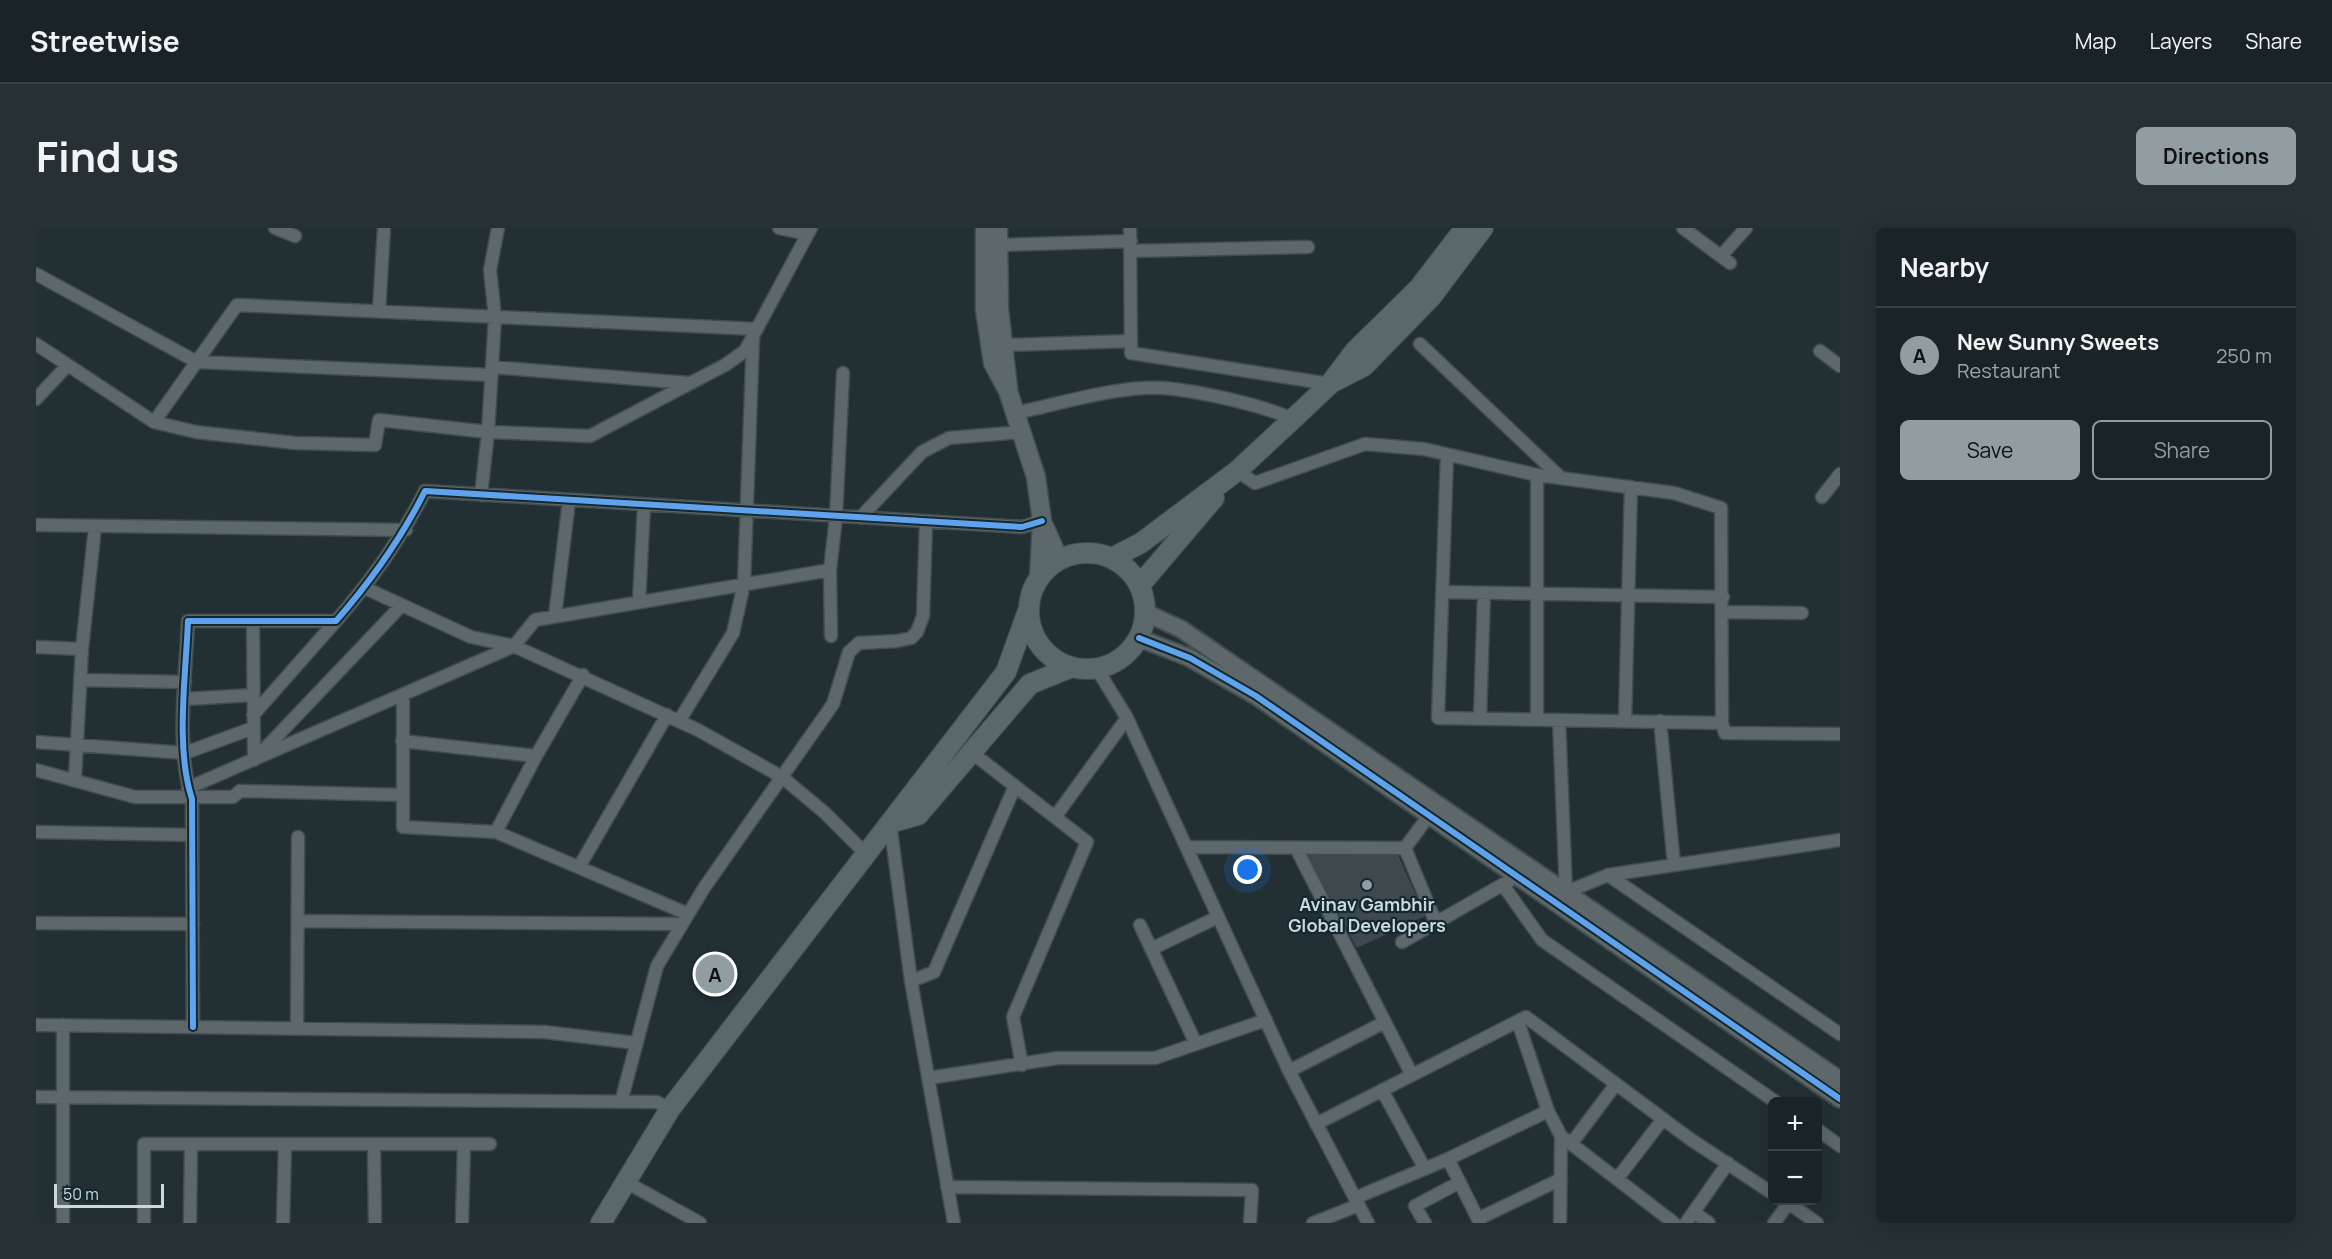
<!DOCTYPE html>
<meta charset="utf-8">
<style>
:root{--surface:#1a2426;--page:#273032;--text:#f1f3f6;--muted:#9fa4a7;--line:#384143;--accent:#919da1}
body{margin:0;font-family:Manrope,sans-serif;background:var(--page);color:var(--text)}
.controls{position:absolute;right:18px;bottom:18px;display:grid;overflow:hidden;border-radius:9px;box-shadow:0 6px 24px #0002}
.controls button{width:54px;height:54px;display:grid;place-items:center;padding:0;border:0;border-bottom:2px solid var(--line);background:var(--surface);color:var(--text);font:30px sans-serif}
.scale{position:absolute;left:18px;bottom:15px;width:110px;box-sizing:border-box;padding-left:6px;border:3px solid #ccd8dc;border-top:0;font-size:16px;line-height:21px;white-space:nowrap;color:#ccd8dc;-webkit-text-stroke:4px #13292f;paint-order:stroke}
.you{position:absolute;left:1212px;top:642px;width:21px;height:21px;margin:-15px;border:4px solid #fff;border-radius:50%;background:#1a73e8;box-shadow:0 0 0 9px #1a73e833}
.badge{display:grid;place-items:center;width:39px;height:39px;border-radius:50%;background:var(--accent);color:#111;font-size:20px;font-weight:700}
.pin{position:absolute;translate:-50% -50%;border:3px solid #fff;box-shadow:0 2px 6px #0006}
.list{margin:0;padding:0;list-style:none}
h2{display:flex;justify-content:space-between;align-items:center;height:78px;margin:0;padding:0 24px;font-size:26px}
h2 small{font-size:20px;font-weight:400;color:var(--muted)}
.list li{display:grid;grid-template-columns:39px 1fr auto;gap:18px;align-items:center;box-sizing:border-box;height:96px;padding:0 24px;border-top:2px solid var(--line)}
.list b{display:block;font-size:22px;white-space:nowrap}
.list p{margin:0;font-size:20px;white-space:nowrap;color:var(--muted)}
.list em{font-size:20px;font-style:normal;color:var(--muted)}
.actions{display:flex;gap:12px;padding:18px 24px}
.actions a{flex:1;padding:14px 0;border:2px solid var(--accent);border-radius:9px;text-align:center;font-size:21px;color:var(--accent)}
.actions .main{background:var(--accent);color:#111}
.map{position:relative;flex:none;width:1804px;height:995px;overflow:hidden;border-radius:9px}
header{display:flex;align-items:center;gap:36px;box-sizing:border-box;height:84px;padding:0 30px;background:var(--surface);border-bottom:2px solid var(--line)}
header strong{font-size:28px}
nav{display:flex;gap:33px;margin-inline-start:auto;font-size:21px}
.intro{display:flex;align-items:center;justify-content:space-between;box-sizing:border-box;height:144px;padding:0 36px}
h1{margin:0;font-size:42px}
.button{padding:15px 27px;border-radius:9px;background:var(--accent);color:#111;font-size:21px;font-weight:700}
main{display:flex;gap:36px;padding:0 36px}
aside{flex:1;background:var(--surface);border-radius:9px;box-shadow:0 6px 24px #0002}
.map>svg:first-child{display:block}
.building{fill:#3f494d}
.lines{fill:none;stroke-linecap:round;stroke-linejoin:round}
.minor-casing{stroke:#424d50;stroke-width:15}
.tertiary-casing{stroke:#424d50;stroke-width:20}
.secondary-casing{stroke:#424d50;stroke-width:21}
.primary-casing{stroke:#424d50;stroke-width:22}
.minor{stroke:#5e676a;stroke-width:12}
.tertiary{stroke:#5e676a;stroke-width:16}
.secondary{stroke:#5c686a;stroke-width:18}
.primary{stroke:#5a686a;stroke-width:20}
.cycleway-casing{stroke:#13292f;stroke-width:10}
.cycleway{stroke:#60a3ed;stroke-width:6}
.poi-dot{fill:#919da1;stroke:#13292f;stroke-width:2}
.labels{text-anchor:middle;stroke-width:4.5;stroke-linejoin:round;paint-order:stroke}
.poi-label{font-size:18px;font-weight:bold;fill:#ccd8dc;stroke:#13292f}
</style>
<header>
<strong>Streetwise</strong>
<nav><a>Map</a><a>Layers</a><a>Share</a></nav>
</header>
<div class="intro"><h1>Find us</h1><a class="button">Directions</a></div>
<main>
<div class="map">
<svg width="1804" height="995" viewBox="0 0 1804 995">
<rect width="100%" height="100%" fill="#233033"/>
<path class="building" d="M1269,626l93,1 27,61 -68,32z"/>
<g class="lines">
<defs>
<path id="minor" d="M239,0l20,8
M743,0l29,6
M1094,0l1,125 199,31
M1647,0l47,35
M962,17l133,-4
M1095,23l177,-4
M1685,28l25,-28
M0,46l161,88 294,13
M343,83l5,-83
M0,116l118,78 42,10 99,11 80,2 4,-25 109,12 102,4 135,-71 20,-14 66,-123
M1384,116l141,134
M969,117l126,-4
M1784,123l20,15
M456,139l196,16
M0,171l31,-33
M979,185c45,-9 103,-28 149,-25 35,3 98,17 129,31
M118,194l83,-117 520,24
M1411,227l-9,263 284,5 3,10 115,1
M1201,243l18,12 110,-39 59,5 113,26 137,18 47,15 1,215
M445,267l7,-63 7,-115 -5,-47 8,-42
M1786,269l18,-23
M824,290l62,-66 27,-14 73,-6
M0,297l370,5
M329,360l106,49 43,9 184,84 84,47 43,36 40,40
M1407,364l280,5
M603,374l5,-96
M1687,384l79,1
M519,388l14,-115
M217,393l1,139
M795,408l-1,-66 6,-53 7,-144
M0,419l46,2
M1061,441l30,49 162,353 79,152
M44,452l105,2
M367,467v132l93,5 192,82
M149,471l68,-4
M217,487l83,-94
M1444,490l4,-125
M1501,491v-244
M1523,492l7,172
M643,493l54,-88 11,-49 9,-246
M1589,493l6,-234
M1624,493l14,143
M366,513l134,15
M0,514l149,11 68,-25
M935,524l116,90 -74,175 9,48
M222,528l144,-151
M0,542l99,27h98l7,-6 163,4
M39,551l7,-130 13,-122
M152,560l326,-142 21,-26 295,-50
M1019,589l72,-99
M854,595l21,158 43,242
M0,604l156,3
M460,604l40,-76 47,-81
M1150,619l219,1 28,-38
M1260,620l116,227
M1369,620l31,75
M543,639l88,-152
M1572,647l232,159
M1467,657l39,55 234,162
M1523,667l49,-20 232,-35
M262,693l384,3
M0,695l157,1
M1104,697l56,119
M1366,714l107,-61
M1115,721l67,-32
M875,753l23,-9 81,-186
M1482,794l30,89 13,25 113,87
M0,797l509,7 91,11
M157,799l-1,-228c-17,-52 -6,-124 -4,-178h148c35,-40 65,-82 89,-130l597,36 20,-6
M261,800l1,-191
M1253,843l96,-49
M893,850l129,-20h97l111,-38
M1346,862l43,79
M0,869l621,5 13,7
M585,874l36,-136 47,-78 129,-184 16,-52 10,-9 38,-2 14,-3 6,-6 6,-16 3,-94
M1280,896l210,-107 164,122 82,54
M1782,902l22,16
M338,916l1,79
M1535,916l45,-60
M1412,931l32,64
M1581,951l46,-60
M590,954l74,41
M911,959l305,3 -2,33
M1319,970l93,-39 100,-48
M1748,972l33,23
M1658,984l15,11
M1442,991l83,-40
M27,995v-198
M108,995v-79h346
M154,995l1,-79
M247,995l2,-79
M426,995l2,-79
M1277,995l46,-18
M1389,995l-10,-17 45,-24
M1524,995l1,-87
M1650,995l42,-60
M1738,995l14,-19"/>
<path id="tertiary" d="M1110,385l35,16 659,451
M1103,410l51,20 66,38 584,403"/>
<path id="secondary" d="M949,0v82l8,53 15,28 28,86 6,44 -3,57
M962,0l1,81 9,79
M1008,298l15,34"/>
<path id="primary" d="M1299,153l29,-15 68,-70 51,-68
M993 383a58 58 0 1 1 116 0a58 58 0 1 1-116 0Z
M1076,330l29,-15 96,-72 56,-52 37,-35 25,-33 64,-63 46,-60
M1104,357l74,-87
M854,595l28,-8 112,-131 42,-17
M565,995l69,-114 336,-437 23,-64"/>
</defs>
<use href="#minor" class="minor-casing"/>
<use href="#tertiary" class="tertiary-casing"/>
<use href="#secondary" class="secondary-casing"/>
<use href="#primary" class="primary-casing"/>
<use href="#minor" class="minor"/>
<use href="#tertiary" class="tertiary"/>
<use href="#secondary" class="secondary"/>
<use href="#primary" class="primary"/>
<defs>
<path id="cycleway" d="M1103,410l51,20 66,38 584,403
M157,799l-1,-228c-17,-52 -6,-124 -4,-178h148c35,-40 65,-82 89,-130l597,36 20,-6"/>
</defs>
<use href="#cycleway" class="cycleway-casing"/>
<use href="#cycleway" class="cycleway"/>
</g>
<circle class="poi-dot" cx="1331" cy="657" r="6"/>
<g class="labels">
<g class="poi-label">
<text x="1331" y="683">Avinav Gambhir<tspan x="1331" dy="21">Global Developers</tspan></text>
</g>
</g>
</svg>
<div class="controls">
<button>+</button>
<button>−</button>
</div>
<div class="scale">50 m</div>
<div class="you"></div>
<div class="pin badge" style="left:679px;top:746px">A</div>
</div>
<aside>
<h2>Nearby<small></small></h2>
<ul class="list">
<li><span class="badge">A</span><div><b>New Sunny Sweets</b><p>Restaurant</p></div><em>250 m</em></li>
</ul>
<div class="actions"><a class="main">Save</a><a>Share</a></div>
</aside>
</main>
